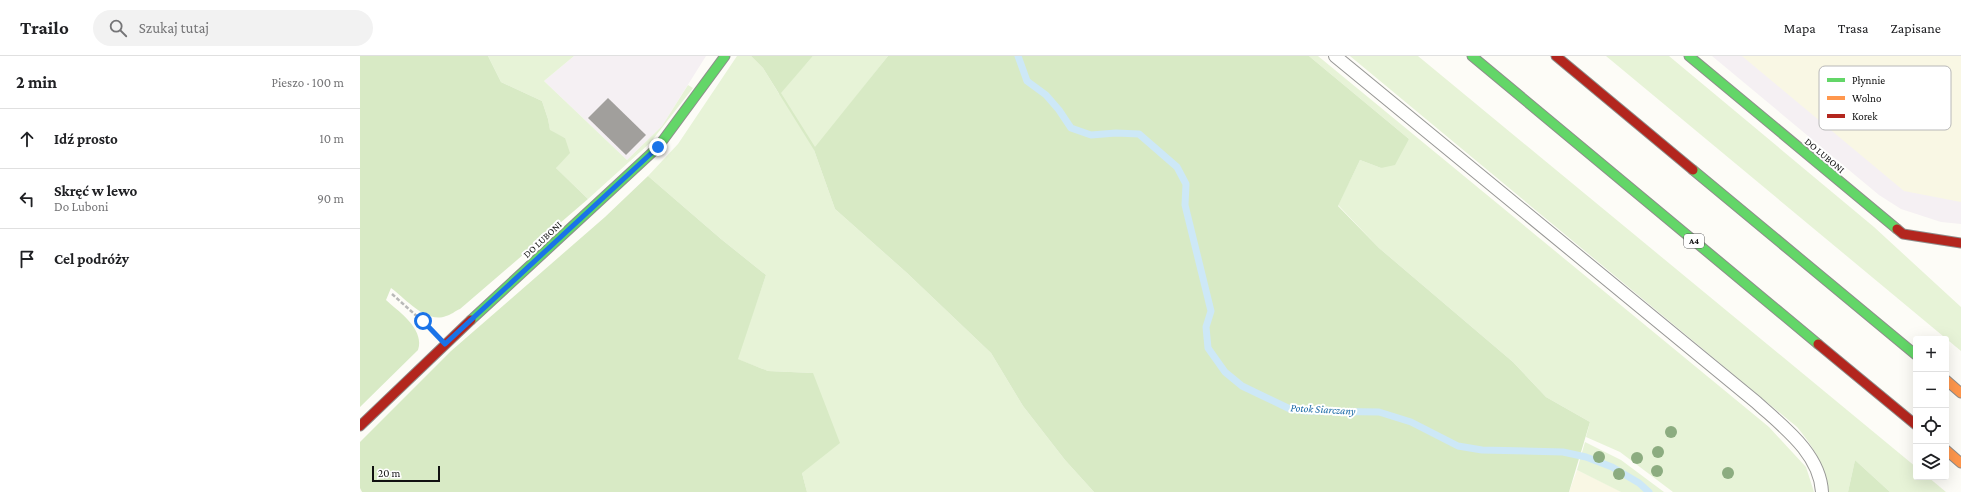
<!DOCTYPE html>
<html lang="pl">
<meta charset="utf-8">
<style>
:root{--surface:#fff;--page:#f2f2f2;--text:#202124;--muted:#757577;--line:#e0e0e0}
body{margin:0;font-family:"Crimson Pro",serif;background:var(--page);color:var(--text)}
.controls{position:absolute;right:12px;bottom:12px;display:grid;overflow:hidden;border-radius:4px;box-shadow:0 4px 16px #0002}
.controls button{width:36px;height:36px;display:grid;place-items:center;padding:0;border:0;border-bottom:1px solid var(--line);background:var(--surface);color:var(--text);font:20px sans-serif}
.scale{position:absolute;left:12px;bottom:10px;width:68px;box-sizing:border-box;padding-left:4px;border:2px solid #111;border-top:0;font-size:11px;line-height:14px;white-space:nowrap;color:#111;-webkit-text-stroke:3px #fff;paint-order:stroke}
.stop{position:absolute;width:12px;height:12px;margin:-9px;border:3px solid #1a73e8;border-radius:50%;background:#fff}
.stop.end{background:#1a73e8;border-color:#fff;box-shadow:0 1px 4px #0008}
.list{margin:0;padding:0;list-style:none}
h2{display:flex;justify-content:space-between;align-items:center;height:52px;margin:0;padding:0 16px;font-size:17px}
h2 small{font-size:13px;font-weight:400;color:var(--muted)}
.list li{display:grid;grid-template-columns:26px 1fr auto;gap:12px;align-items:center;box-sizing:border-box;height:60px;padding:0 16px;border-top:1px solid var(--line)}
.list b{display:block;font-size:15px;white-space:nowrap}
.list p{margin:0;font-size:13px;white-space:nowrap;color:var(--muted)}
.list em{font-size:13px;font-style:normal;color:var(--muted)}
.icon{flex:none;width:22px;height:22px;fill:none;stroke:currentColor;stroke-width:2;stroke-linecap:round;stroke-linejoin:round}
.map{position:relative;flex:none;width:1601px;height:436px;overflow:hidden}
header{display:flex;align-items:center;gap:24px;box-sizing:border-box;height:56px;padding:0 20px;background:var(--surface);border-bottom:1px solid var(--line)}
header strong{font-size:19px}
nav{display:flex;gap:22px;margin-inline-start:auto;font-size:14px}
.search{width:280px;height:36px;background:var(--page);display:flex;align-items:center;gap:10px;box-sizing:border-box;padding:0 14px;border-radius:22px;color:var(--muted);font-size:15px}
main{display:flex}
aside{flex:1;background:var(--surface)}
.map>svg:first-child{display:block}
.industrial{fill:#f5f0f3}
.farmland{fill:#f9f7e4}
.green{fill:#e7f3d7}
.forest{fill:#d8eac5}
.lines{fill:none;stroke-linecap:round;stroke-linejoin:round}
.stream{stroke:#cde8f7;stroke-width:7}
.building{fill:#a19f9c}
.lane-casing{stroke:#979795;stroke-width:14}
.fast-casing{stroke:#8e8d8b;stroke-width:11}
.slow-casing{stroke:#8e8d8b;stroke-width:11}
.jam-casing{stroke:#8e8d8b;stroke-width:11}
.path{stroke:#b9b9b8;stroke-width:2.5;stroke-dasharray:4 2;stroke-linecap:butt}
.lane{stroke:#fffffe;stroke-width:12}
.fast{stroke:#63d668;stroke-width:9}
.slow{stroke:#ff974d;stroke-width:9}
.jam{stroke:#b3261e;stroke-width:9}
.tree{fill:#8cac80}
.route{stroke:#1a73e8;stroke-width:5}
.labels{text-anchor:middle;stroke-width:4;stroke-linejoin:round;paint-order:stroke}
.shield{fill:#fff;stroke:#585858;stroke-width:1}
.shield-label{font-size:9px;font-weight:bold;fill:#111}
.street-label{font-size:10px;fill:#111;stroke:#fff}
.water-label{font-size:11px;font-style:italic;fill:#1768a6;stroke:#fff}
.key{fill:#fff;stroke:#b8b8b8;stroke-width:1}
.key-label{font-size:11px;fill:#111}
</style>
<header>
<strong>Trailo</strong>
<div class="search"><svg class="icon" aria-label="search" viewBox="0 0 24 24"><circle cx="10" cy="10" r="6"/><path d="M15 15l6 6"/></svg>Szukaj tutaj</div>
<nav><a>Mapa</a><a>Trasa</a><a>Zapisane</a></nav>
</header>
<main>
<aside>
<h2>2 min<small>Pieszo · 100 m</small></h2>
<ul class="list">
<li><svg class="icon" aria-label="ahead" viewBox="0 0 24 24"><path d="M12 20V5M6 11l6-6 6 6"/></svg><div><b>Idź prosto</b></div><em>10 m</em></li>
<li><svg class="icon" aria-label="left" viewBox="0 0 24 24"><path d="M17 20v-9H6M10 6l-5 5 5 5"/></svg><div><b>Skręć w lewo</b><p>Do Luboni</p></div><em>90 m</em></li>
<li><svg class="icon" aria-label="arrive" viewBox="0 0 24 24"><path d="M6 21V4h12l-3 4 3 4H6"/></svg><div><b>Cel podróży</b></div></li>
</ul>
</aside>
<div class="map">
<svg width="1601" height="436" viewBox="0 0 1601 436">
<rect width="100%" height="100%" fill="#fdfcf7"/>
<path class="industrial" d="M214,0h132l-44,70 -35,34 -83,-79z
M1352,0h249v168l-20,-2 -40,-13 -22,-14z"/>
<path class="farmland" d="M1382,0h219v146l-57,-11z
M1217,414l43,21 1,1h-52z"/>
<path class="green" d="M128,0h86l-30,25 83,79 35,-34 26,-41 5,3 -43,55 -62,56 -32,-31 9,-30 -15,-7 -2,-12 -6,-18 -41,-19z
M377,0h14l12,12 16,26 34,-38h75l-74,94 21,59 72,64 84,80 32,53 42,54 29,32h-287l-5,-19 11,-100 -45,-2 -31,-12 29,-84 -45,-36 -73,-63 30,-32z
M949,0h9l451,371 37,40 8,25h-141l-53,-40 -34,-15 4,-15 -44,-25 -33,-35 -134,-114 -41,-43 22,-45 21,8 28,-29z
M990,0h68l498,411v10h12l18,15h-56l-35,-32 -7,32h-19c-5,-28 -14,-43 -32,-65z
M1246,0h63l205,171 87,80v44z
M1225,386l36,18 43,32h-43l-44,-22z"/>
<path class="forest" d="M0,0h128l13,26 41,19 6,18 2,11 15,8 5,15 -14,15 32,31 -128,110c-5,2 -9,6 -14,7 -20,8 -41,-18 -55,-28l-5,12c13,12 39,29 32,50l-58,57z
M391,0h62l-32,37 34,54 73,-91h421l100,83 -14,26 -14,3 -21,-8 -22,46 41,42 134,114 33,35 44,25 -21,70h-475l-29,-32 -42,-54 -32,-53 -84,-80 -72,-64 -21,-59 -51,-82z
M288,120l73,63 45,36 -28,84 30,12 45,2 27,70 -38,30 5,19h-445l-2,-4v-46l91,-91 154,-134z
M1495,404l35,32h-42z"/>
<g class="lines">
<path class="stream" d="M658,0l9,25 19,14 13,15 12,18 20,7 25,-2 23,1 38,33 9,17 -1,21 26,106 -5,16 2,21 17,24 17,14 48,23 15,2 74,1 32,10 47,24 24,4 81,2 23,5 26,10 27,16 10,9"/>
</g>
<path class="building" d="M248,42l38,37 -20,20 -38,-37z"/>
<g class="lines">
<defs>
<path id="lane" d="M975,0l421,346c26,24 64,51 66,90"/>
<path id="fast" d="M1112,0l346,288
M1329,0l208,173
M1333,114l223,185
M111,264l187,-173 67,-91"/>
<path id="slow" d="M1586,324l15,13
M1586,394l15,13"/>
<path id="jam" d="M1196,0l137,114
M1537,173l6,5 58,9
M1458,288l98,81
M0,370l111,-106"/>
</defs>
<use href="#lane" class="lane-casing"/>
<use href="#fast" class="fast-casing"/>
<use href="#slow" class="slow-casing"/>
<use href="#jam" class="jam-casing"/>
<path class="path" d="M32,238l38,34"/>
<use href="#lane" class="lane"/>
<use href="#fast" class="fast"/>
<use href="#slow" class="slow"/>
<use href="#jam" class="jam"/>
</g>
<g class="tree">
<circle cx="1311" cy="376" r="6"/>
<circle cx="1298" cy="396" r="6"/>
<circle cx="1239" cy="401" r="6"/>
<circle cx="1277" cy="402" r="6"/>
<circle cx="1297" cy="415" r="6"/>
<circle cx="1368" cy="417" r="6"/>
<circle cx="1259" cy="418" r="6"/>
</g>
<g class="lines">
<path class="route" d="M63,265l22,23 213,-197"/>
</g>
<g class="labels">
<rect class="shield" x="1324" y="178" width="20" height="14" rx="3"/>
<g class="shield-label">
<text x="1334" y="188">A4</text>
</g>
<g class="street-label">
<text transform="translate(1465 99) rotate(40)" y="4">DO LUBONI</text>
<text transform="translate(182 183) rotate(-43)" y="4">DO LUBONI</text>
</g>
<g class="water-label">
<text transform="translate(963 353) rotate(3)" y="4">Potok Siarczany</text>
</g>
</g>
<rect x="1459" y="10" width="132" height="64" rx="6" class="key"/>
<rect x="1467" y="22" width="18" height="4" fill="#63d668"/>
<rect x="1467" y="40" width="18" height="4" fill="#ff974d"/>
<rect x="1467" y="58" width="18" height="4" fill="#b3261e"/>
<g class="key-label">
<text x="1492" y="28">Płynnie</text>
<text x="1492" y="46">Wolno</text>
<text x="1492" y="64">Korek</text>
</g>
</svg>
<div class="controls">
<button>+</button>
<button>−</button>
<button><svg class="icon" aria-label="locate" viewBox="0 0 24 24"><circle cx="12" cy="12" r="6"/><path d="M12 2v4M12 18v4M2 12h4M18 12h4"/></svg></button>
<button><svg class="icon" aria-label="layers" viewBox="0 0 24 24"><path d="M12 4l9 5-9 5-9-5zM3 14l9 5 9-5"/></svg></button>
</div>
<div class="scale">20 m</div>
<div class="stop" style="left:63px;top:265px"></div>
<div class="stop end" style="left:298px;top:91px"></div>
</div>
</main>
